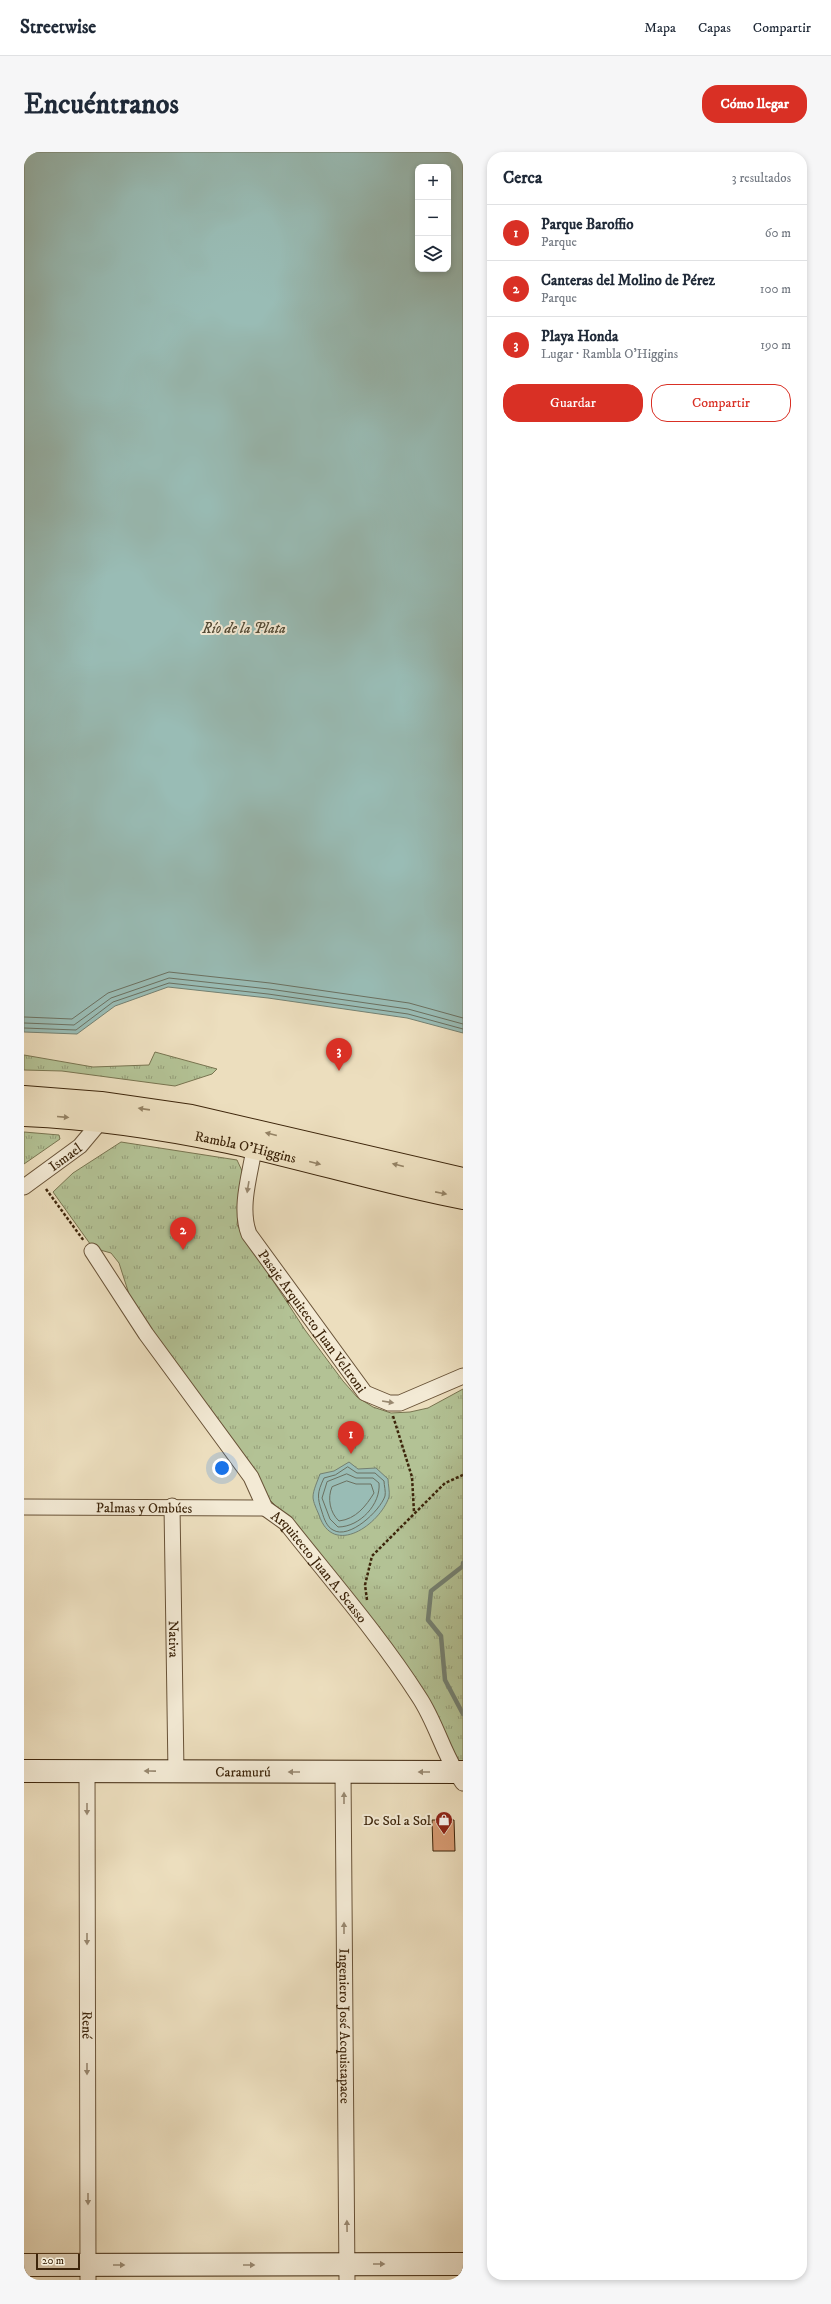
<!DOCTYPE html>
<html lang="es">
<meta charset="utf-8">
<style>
:root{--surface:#fff;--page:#f6f6f7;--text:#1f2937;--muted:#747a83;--line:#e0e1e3;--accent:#d93025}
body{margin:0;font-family:"IM FELL DW Pica",serif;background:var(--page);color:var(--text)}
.controls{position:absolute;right:12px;top:12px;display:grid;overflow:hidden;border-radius:8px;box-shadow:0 2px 6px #0003}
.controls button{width:36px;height:36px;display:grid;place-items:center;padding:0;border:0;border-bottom:1px solid var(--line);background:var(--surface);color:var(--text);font:20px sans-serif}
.scale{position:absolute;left:12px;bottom:10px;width:44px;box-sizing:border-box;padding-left:4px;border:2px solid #3d250b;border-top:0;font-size:11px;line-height:14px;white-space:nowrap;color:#3d250b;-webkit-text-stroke:3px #f3ead5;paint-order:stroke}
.you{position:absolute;left:198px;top:1316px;width:14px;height:14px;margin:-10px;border:3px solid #fff;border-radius:50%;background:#1a73e8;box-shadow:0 0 0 6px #1a73e833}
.badge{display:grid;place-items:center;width:26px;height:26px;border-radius:50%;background:var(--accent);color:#fff;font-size:13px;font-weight:700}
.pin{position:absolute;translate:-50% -33px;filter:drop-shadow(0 1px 2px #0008)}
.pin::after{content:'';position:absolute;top:21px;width:14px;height:12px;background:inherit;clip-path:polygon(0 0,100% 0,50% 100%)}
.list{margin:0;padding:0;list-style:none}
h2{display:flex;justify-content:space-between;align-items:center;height:52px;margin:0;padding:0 16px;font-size:17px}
h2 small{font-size:13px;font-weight:400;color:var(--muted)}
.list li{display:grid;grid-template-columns:26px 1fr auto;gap:12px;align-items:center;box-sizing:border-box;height:56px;padding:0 16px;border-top:1px solid var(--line)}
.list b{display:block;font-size:15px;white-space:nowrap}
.list p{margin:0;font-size:13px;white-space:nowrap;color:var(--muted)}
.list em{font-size:13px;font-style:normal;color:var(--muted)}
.actions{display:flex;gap:8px;padding:12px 16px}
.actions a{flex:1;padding:9px 0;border:1px solid var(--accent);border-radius:16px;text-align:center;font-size:14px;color:var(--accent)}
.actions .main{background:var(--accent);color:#fff}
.icon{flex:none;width:22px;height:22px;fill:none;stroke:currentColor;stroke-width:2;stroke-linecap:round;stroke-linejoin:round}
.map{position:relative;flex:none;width:439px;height:2128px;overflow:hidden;border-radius:16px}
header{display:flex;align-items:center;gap:24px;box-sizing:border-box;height:56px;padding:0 20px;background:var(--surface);border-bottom:1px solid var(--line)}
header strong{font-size:19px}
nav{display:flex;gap:22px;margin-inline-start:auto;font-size:14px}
.intro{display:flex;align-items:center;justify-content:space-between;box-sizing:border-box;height:96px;padding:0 24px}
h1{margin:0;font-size:28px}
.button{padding:10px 18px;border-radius:16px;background:var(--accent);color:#fff;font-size:14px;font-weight:700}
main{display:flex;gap:24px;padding:0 24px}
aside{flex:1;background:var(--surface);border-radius:16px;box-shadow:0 2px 6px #0003}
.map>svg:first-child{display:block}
.grass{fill:url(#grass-tufts);stroke:#787450}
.water{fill:#99bcb5;stroke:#748071;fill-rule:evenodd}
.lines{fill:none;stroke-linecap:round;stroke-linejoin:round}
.shore{stroke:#6b7060;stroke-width:1}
.stream{stroke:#748071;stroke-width:4.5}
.building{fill:#d89c74;stroke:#3d250b}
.minor-casing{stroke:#695338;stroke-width:17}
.secondary-casing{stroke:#3d250b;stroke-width:24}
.primary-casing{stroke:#3d250b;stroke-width:24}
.path{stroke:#3d250b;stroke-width:2.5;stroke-dasharray:3 2;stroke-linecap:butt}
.minor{stroke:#f3ead5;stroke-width:15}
.secondary{stroke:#f3ead5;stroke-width:22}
.primary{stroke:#ecdebe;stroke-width:22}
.oneway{fill:#948264}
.oneway2{fill:#988870}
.labels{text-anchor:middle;stroke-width:4;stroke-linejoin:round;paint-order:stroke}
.street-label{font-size:14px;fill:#3d250b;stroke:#f3ead5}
.poi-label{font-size:14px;fill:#3d250b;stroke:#f3ead5;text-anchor:end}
.water-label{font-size:15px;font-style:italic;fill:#544b36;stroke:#f3ead5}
</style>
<header>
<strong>Streetwise</strong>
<nav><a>Mapa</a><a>Capas</a><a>Compartir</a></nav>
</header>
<div class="intro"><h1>Encuéntranos</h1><a class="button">Cómo llegar</a></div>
<main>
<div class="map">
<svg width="439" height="2128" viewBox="0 0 439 2128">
<defs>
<pattern id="grass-tufts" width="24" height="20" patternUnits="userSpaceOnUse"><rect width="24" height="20" fill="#b3c295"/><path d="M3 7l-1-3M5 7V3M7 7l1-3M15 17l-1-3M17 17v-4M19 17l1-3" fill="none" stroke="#939d78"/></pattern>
</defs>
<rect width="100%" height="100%" fill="#ecdebe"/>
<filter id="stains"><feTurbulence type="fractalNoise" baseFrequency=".005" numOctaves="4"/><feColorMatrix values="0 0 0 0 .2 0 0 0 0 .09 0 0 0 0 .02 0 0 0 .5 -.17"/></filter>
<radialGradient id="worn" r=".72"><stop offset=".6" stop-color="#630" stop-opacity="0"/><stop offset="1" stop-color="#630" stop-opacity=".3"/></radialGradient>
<path class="grass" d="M131,900l62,17 -5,5 -37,12 -113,-15 -38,-1v-15l69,12 56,-2z
M0,980l35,3 1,4 -36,25z
M97,990l116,18 6,13 -6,52 68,105 38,51 14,16 16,10 18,6 19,-1 18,-4 35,-19v375h-6l-172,-249 -21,-21 -89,-127 -46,-73 -10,-31 -8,-10 -18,-5 -40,-56 20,-19z"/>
<path class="water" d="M0,0h439v881l-56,-15 -139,-20 -100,-11 -53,19 -38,28 -53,-2zM394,15h30v102h-30z
M325,1310l9,7 18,-1 12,11c0,5 2,13 1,18 -9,27 -56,61 -70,18 -2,-5 -6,-13 -6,-18 0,-7 5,-17 7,-23l14,-3z"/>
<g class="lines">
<path class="shore" d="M0,865l48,2 36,-26 61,-21 101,11 139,20 54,15
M0,871l50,2 37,-27 58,-20 100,11 139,20 55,15
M0,876l52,2 37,-28 56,-19 99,11 140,20 55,15
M324,1315l9,6h18l9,8c0,4 2,11 1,15 -5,15 -36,44 -52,34 -6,-3 -9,-11 -11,-18 -5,-15 -5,-19 2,-34l11,-3z
M323,1322l9,4h17l6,5c2,21 -19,44 -41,44l-8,-8 -8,-21 5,-16z
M323,1329l9,3h15l3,9c-8,13 -18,26 -35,28 -9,-8 -12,-23 -7,-34z"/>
<path class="stream" d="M439,1411v3l-32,25 -3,29 13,16 4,44 18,34"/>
</g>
<path class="building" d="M408,1668h22l1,31h-22z"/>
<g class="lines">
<defs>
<g id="minor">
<path id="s1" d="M230,997c-4,26 -15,59 -5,85l116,159 24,10h11l63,-27"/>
<path id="s2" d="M0,1035l56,-41 21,-25"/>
<path id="s3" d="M68,1099l54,83 105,143 14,31 21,15c45,57 94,113 133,174 18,27 25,60 44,86"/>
<path id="s4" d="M148,1354l4,266"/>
<path id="s5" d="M0,1355l241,1"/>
<path id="s6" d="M63,1618l1,510"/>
<path id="s7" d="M319,1620l4,508"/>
</g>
<g id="secondary">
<path id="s8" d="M0,1619l439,1"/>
<path d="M0,2113l439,-1"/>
</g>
<g id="primary">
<path d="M0,945l77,6 90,13 272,63"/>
<path id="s9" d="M0,963c68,3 137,13 204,27 79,17 156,41 235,56"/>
</g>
</defs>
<use href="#minor" class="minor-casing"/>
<use href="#secondary" class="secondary-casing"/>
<use href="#primary" class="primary-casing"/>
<path class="path" d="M22,1037l38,52
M369,1264l19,61 2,35
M343,1448l-2,-15 7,-29 73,-73 18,-8"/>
<use href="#minor" class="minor"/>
<use href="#secondary" class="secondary"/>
<use href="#primary" class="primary"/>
</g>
<defs><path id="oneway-solid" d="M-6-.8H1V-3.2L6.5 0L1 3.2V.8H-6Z"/></defs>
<g class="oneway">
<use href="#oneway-solid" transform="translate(120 957) rotate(-172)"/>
<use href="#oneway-solid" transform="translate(39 965) rotate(5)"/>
<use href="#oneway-solid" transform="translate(247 982) rotate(-166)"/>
<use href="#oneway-solid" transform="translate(291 1011) rotate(14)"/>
<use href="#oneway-solid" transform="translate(374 1013) rotate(-166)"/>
<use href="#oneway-solid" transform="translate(417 1041) rotate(11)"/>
</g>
<g class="oneway2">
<use href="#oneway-solid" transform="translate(224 1035) rotate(99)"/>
<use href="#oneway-solid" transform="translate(364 1250) rotate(9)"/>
<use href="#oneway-solid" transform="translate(126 1619) rotate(-179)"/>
<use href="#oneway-solid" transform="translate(270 1620) rotate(-180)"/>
<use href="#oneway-solid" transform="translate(400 1620) rotate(-180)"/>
<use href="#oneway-solid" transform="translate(320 1646) rotate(-90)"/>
<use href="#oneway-solid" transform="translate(63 1657) rotate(90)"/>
<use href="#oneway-solid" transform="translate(320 1776) rotate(-90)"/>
<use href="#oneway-solid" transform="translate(63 1787) rotate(90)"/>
<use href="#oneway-solid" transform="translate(63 1917) rotate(90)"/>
<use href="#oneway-solid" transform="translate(64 2047) rotate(90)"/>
<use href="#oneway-solid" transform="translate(323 2074) rotate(-91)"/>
<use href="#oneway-solid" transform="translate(355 2112)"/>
<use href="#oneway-solid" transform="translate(95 2113)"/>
<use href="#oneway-solid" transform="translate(225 2113)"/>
</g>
<defs>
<symbol id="shop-pin" viewBox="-11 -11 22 30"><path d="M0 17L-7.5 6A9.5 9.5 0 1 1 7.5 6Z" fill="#8f2418" stroke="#f3ead5"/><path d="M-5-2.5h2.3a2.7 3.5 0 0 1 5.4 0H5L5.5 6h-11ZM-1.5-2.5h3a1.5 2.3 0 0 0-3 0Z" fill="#fff"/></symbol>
</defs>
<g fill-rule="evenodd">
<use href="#shop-pin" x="410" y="1658" width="20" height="27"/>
</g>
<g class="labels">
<g class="street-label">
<text dy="5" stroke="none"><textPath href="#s9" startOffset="224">Rambla O'Higgins</textPath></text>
<text dy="5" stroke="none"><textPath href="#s2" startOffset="51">Ismael</textPath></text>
<text dy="5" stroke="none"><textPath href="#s1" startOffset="194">Pasaje Arquitecto Juan Veltroni</textPath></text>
<text dy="5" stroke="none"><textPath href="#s5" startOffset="120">Palmas y Ombúes</textPath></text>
<text dy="5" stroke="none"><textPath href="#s3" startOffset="391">Arquitecto Juan A. Scasso</textPath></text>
<text dy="5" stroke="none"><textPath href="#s4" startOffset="133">Nativa</textPath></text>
<text dy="5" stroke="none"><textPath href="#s8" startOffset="219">Caramurú</textPath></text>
<text dy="5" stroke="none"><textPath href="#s6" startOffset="255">René</textPath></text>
<text dy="5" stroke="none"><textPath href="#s7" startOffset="254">Ingeniero José Acquistapace</textPath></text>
</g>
<g class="poi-label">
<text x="407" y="1673">De Sol a Sol</text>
</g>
<g class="water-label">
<text x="220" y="481">Río de la Plata</text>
</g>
</g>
<rect width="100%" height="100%" filter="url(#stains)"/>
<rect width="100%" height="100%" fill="url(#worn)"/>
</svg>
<div class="controls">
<button>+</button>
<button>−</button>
<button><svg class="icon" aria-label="layers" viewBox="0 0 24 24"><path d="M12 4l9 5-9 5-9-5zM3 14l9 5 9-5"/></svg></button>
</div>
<div class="scale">20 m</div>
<div class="you"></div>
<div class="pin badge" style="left:327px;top:1302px">1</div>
<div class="pin badge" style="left:159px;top:1098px">2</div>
<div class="pin badge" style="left:315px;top:919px">3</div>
</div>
<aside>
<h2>Cerca<small>3 resultados</small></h2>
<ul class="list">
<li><span class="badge">1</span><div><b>Parque Baroffio</b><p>Parque</p></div><em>60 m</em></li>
<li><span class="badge">2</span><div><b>Canteras del Molino de Pérez</b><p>Parque</p></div><em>100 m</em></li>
<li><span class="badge">3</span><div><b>Playa Honda</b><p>Lugar · Rambla O'Higgins</p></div><em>190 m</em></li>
</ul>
<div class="actions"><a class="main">Guardar</a><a>Compartir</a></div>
</aside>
</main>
